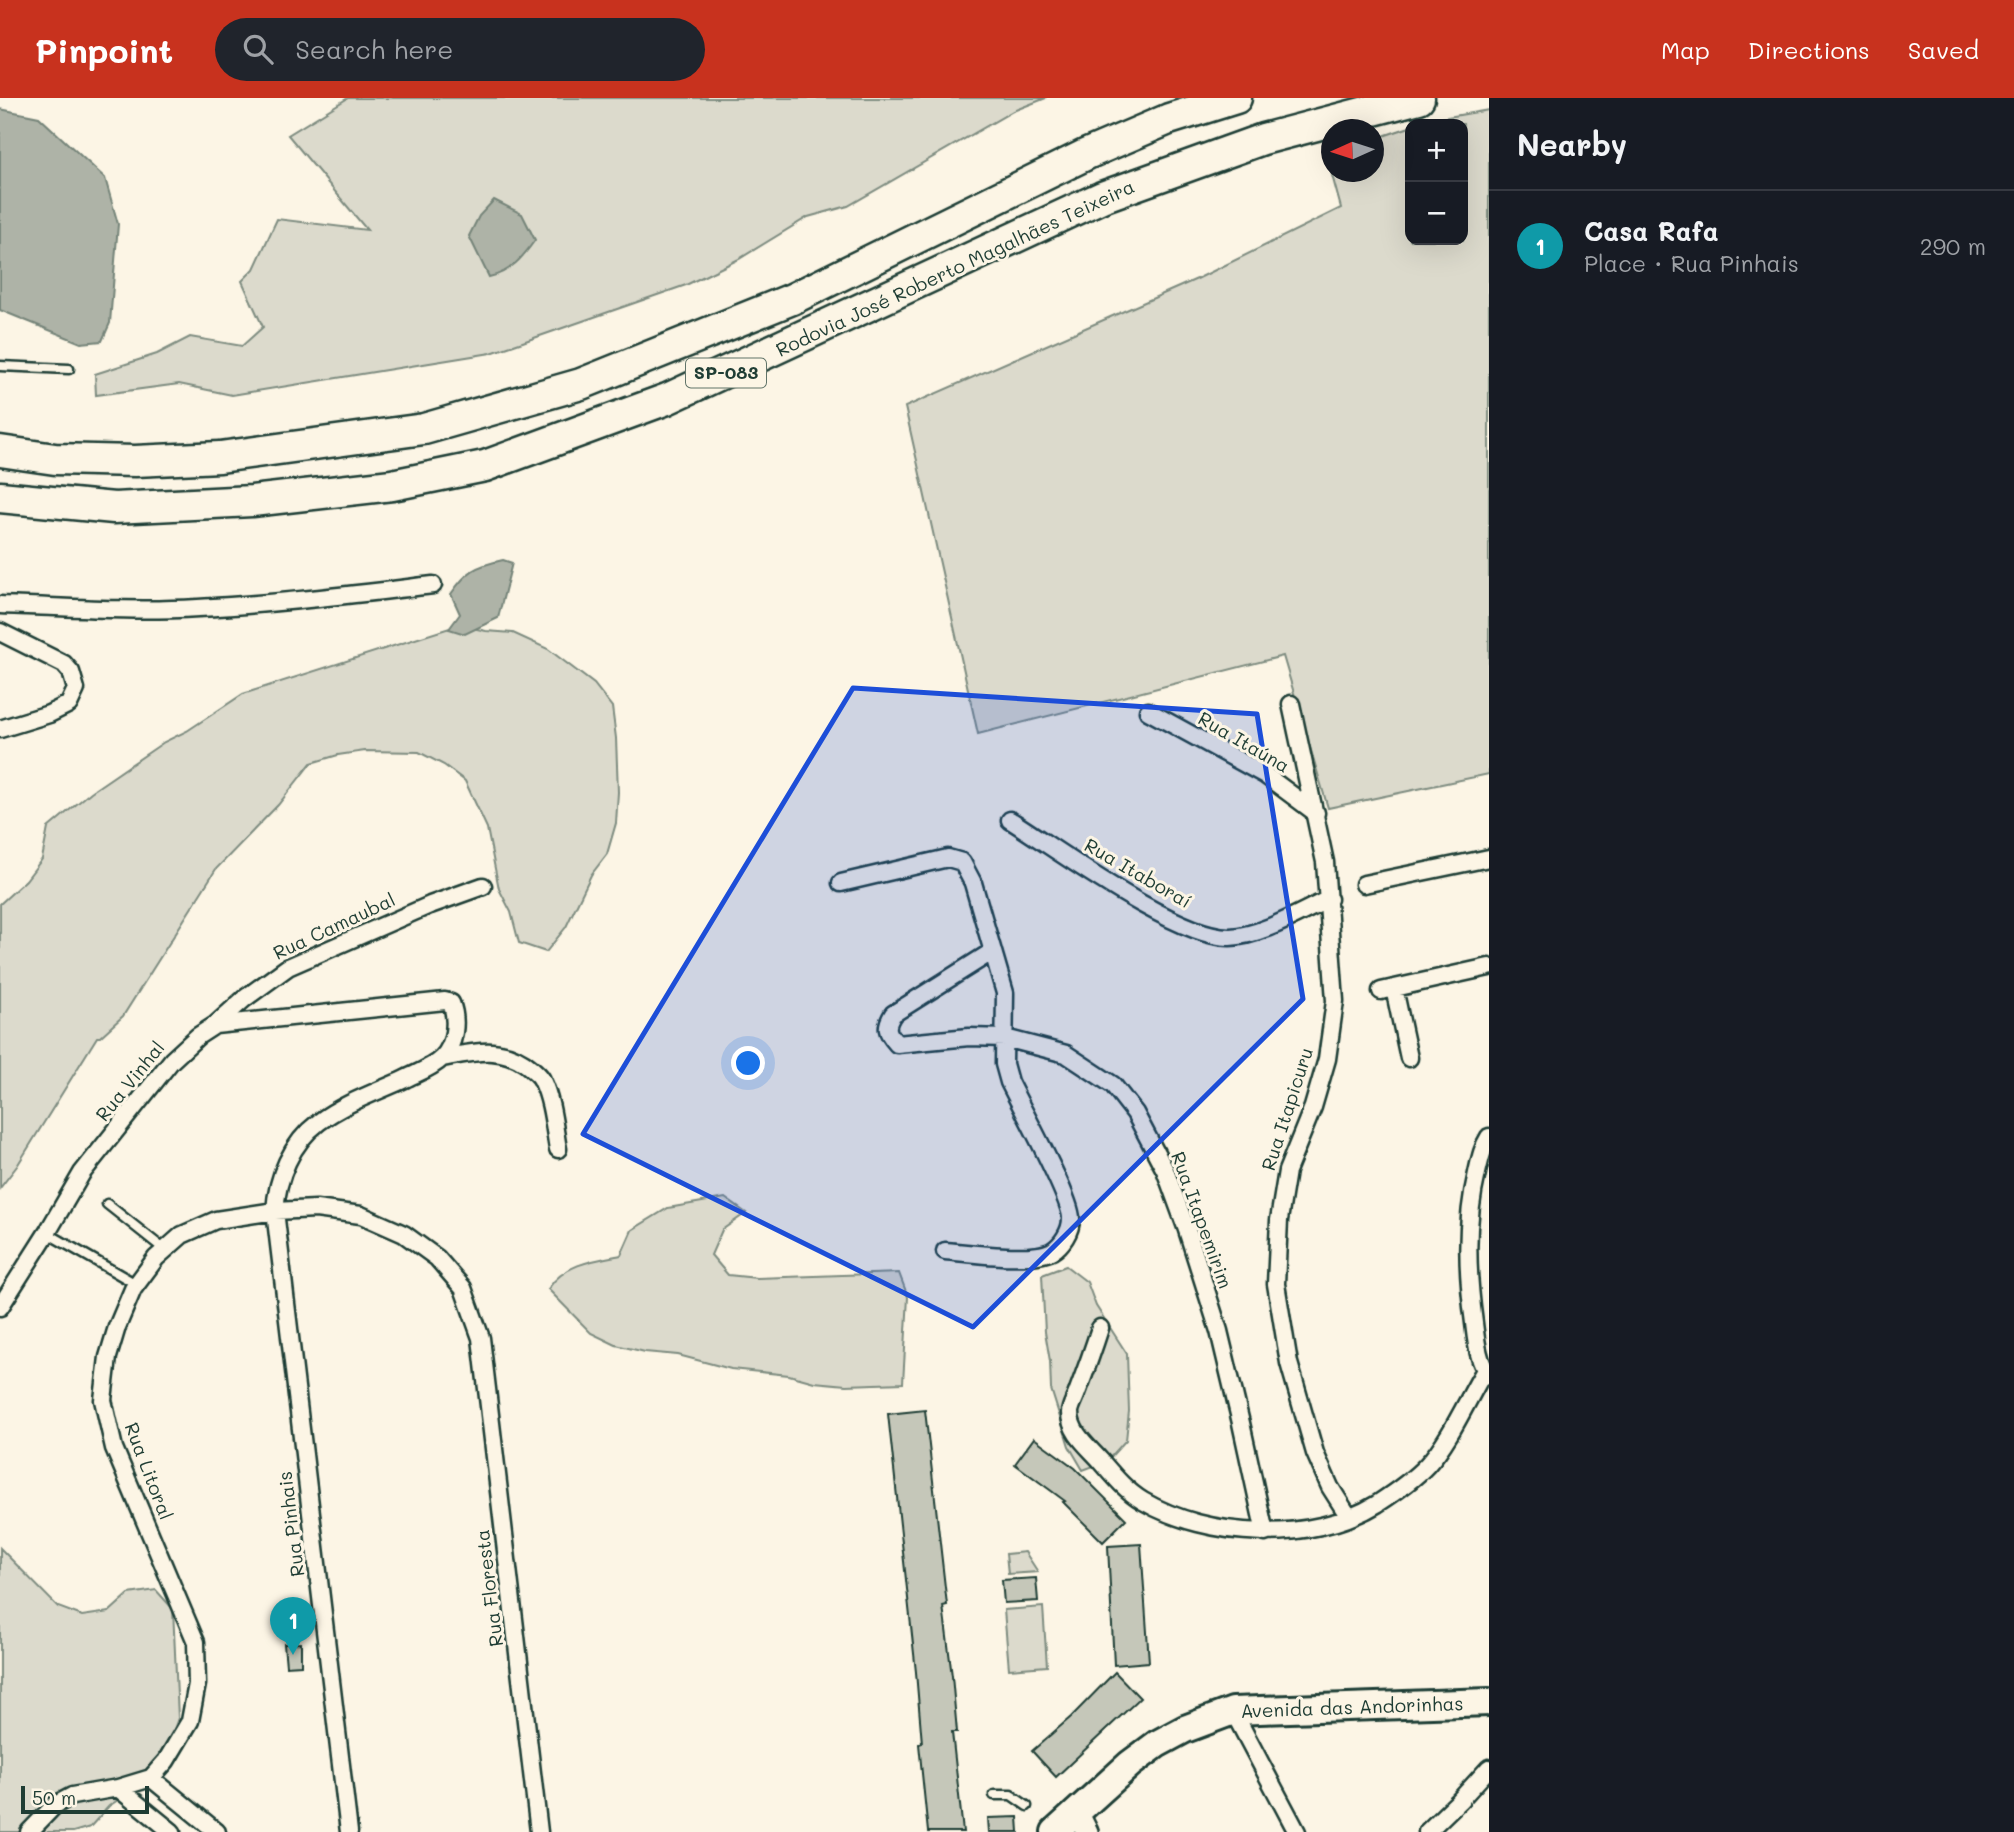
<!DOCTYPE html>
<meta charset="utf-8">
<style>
:root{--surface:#171b24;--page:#20242c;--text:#f1f3f6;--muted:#9ea1a6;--line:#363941;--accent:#c8321e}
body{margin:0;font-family:Mali,sans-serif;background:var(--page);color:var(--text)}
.controls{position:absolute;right:21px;top:21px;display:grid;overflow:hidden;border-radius:14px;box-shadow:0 7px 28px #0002}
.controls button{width:63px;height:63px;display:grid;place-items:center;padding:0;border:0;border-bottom:2px solid var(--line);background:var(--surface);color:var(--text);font:35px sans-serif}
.compass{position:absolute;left:1321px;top:21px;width:63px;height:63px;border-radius:50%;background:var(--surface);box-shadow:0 7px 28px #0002;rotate:267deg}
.scale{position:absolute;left:21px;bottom:18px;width:128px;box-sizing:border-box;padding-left:7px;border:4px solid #1f3d34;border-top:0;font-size:19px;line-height:24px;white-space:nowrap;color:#1f3d34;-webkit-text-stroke:5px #fcf5e5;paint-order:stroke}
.you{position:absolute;left:749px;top:966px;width:24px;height:24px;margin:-18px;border:5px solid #fff;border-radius:50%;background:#1a73e8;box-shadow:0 0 0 10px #1a73e833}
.badge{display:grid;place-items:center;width:46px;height:46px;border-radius:50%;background:var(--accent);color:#fff;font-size:23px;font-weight:700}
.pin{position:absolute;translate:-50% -58px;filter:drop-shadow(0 2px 4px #0008)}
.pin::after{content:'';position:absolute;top:37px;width:24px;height:21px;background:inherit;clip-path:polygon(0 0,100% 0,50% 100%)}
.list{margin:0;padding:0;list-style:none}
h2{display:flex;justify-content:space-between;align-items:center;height:91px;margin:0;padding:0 28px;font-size:30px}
h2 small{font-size:23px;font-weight:400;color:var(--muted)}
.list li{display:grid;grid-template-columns:46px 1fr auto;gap:21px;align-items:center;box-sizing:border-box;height:112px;padding:0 28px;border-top:2px solid var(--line)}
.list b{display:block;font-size:26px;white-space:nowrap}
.list p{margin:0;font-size:23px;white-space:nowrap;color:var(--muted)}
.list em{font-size:23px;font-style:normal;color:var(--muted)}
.icon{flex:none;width:38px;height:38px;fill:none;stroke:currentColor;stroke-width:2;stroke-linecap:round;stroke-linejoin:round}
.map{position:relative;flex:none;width:1489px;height:1734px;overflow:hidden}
header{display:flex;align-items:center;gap:42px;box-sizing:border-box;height:98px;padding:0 35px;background:var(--accent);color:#fff}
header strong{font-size:33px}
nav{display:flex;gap:38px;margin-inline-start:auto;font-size:24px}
.search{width:490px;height:63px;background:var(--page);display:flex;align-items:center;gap:18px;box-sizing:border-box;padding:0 24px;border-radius:38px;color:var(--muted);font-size:26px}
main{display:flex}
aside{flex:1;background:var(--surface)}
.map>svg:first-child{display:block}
.green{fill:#dcdacc;stroke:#7e8c80;stroke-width:2}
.water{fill:#aeb3a7;stroke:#758479;stroke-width:2}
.building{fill:#c5c7b9;stroke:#1f3d34;stroke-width:2}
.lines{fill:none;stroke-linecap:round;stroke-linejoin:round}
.service-casing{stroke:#1f3d34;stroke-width:13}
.minor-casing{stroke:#1f3d34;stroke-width:21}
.tertiary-casing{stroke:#1f3d34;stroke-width:26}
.primary-casing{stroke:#1f3d34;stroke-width:32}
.motorway-casing{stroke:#1f3d34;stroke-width:35}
.service{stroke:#fcf5e5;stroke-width:8}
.minor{stroke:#fcf5e5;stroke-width:16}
.tertiary{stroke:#fcf5e5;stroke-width:21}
.primary{stroke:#fcf5e5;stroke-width:26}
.motorway{stroke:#fcf5e5;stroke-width:30}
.marked{fill:#1d4ed8;fill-opacity:0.2;stroke:#1d4ed8;stroke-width:5;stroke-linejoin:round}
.labels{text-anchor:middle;stroke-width:6;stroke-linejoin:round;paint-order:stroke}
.shield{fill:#fcf5e5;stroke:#617469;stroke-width:2}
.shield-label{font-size:18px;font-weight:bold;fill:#1f3d34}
.street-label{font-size:19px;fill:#1f3d34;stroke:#fcf5e5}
</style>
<header>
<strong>Pinpoint</strong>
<div class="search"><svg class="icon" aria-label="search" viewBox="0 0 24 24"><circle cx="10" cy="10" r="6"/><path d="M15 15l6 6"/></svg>Search here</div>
<nav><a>Map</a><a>Directions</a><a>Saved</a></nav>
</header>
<main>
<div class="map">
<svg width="1489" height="1734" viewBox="0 0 1489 1734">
<rect width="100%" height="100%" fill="#fcf5e5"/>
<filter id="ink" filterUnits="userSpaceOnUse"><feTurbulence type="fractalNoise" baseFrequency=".0143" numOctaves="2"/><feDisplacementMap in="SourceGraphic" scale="14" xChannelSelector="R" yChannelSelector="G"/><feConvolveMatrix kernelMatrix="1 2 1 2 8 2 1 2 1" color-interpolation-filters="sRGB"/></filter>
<g filter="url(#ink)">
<path class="green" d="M348,0h698l-33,13 -165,95 -40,11 -69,42 -53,26 -195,68 -259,42 -53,-11 -83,11 -1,-21 62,-20 33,-17 52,9 21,-19 -21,-46 12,-12 23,-50 90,11 -79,-95z
M1489,12v664l-161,34 -45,-152 -305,78 -73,-327 292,-128 144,-71 -14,-51 4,-2 1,17h42v-33l36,-12v113h53v-116h-45l18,-5z
M459,527l27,6 27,2 35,16 46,35 18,23 4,31 2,54 -2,31 -9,31 -16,21 -25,52 -20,25 -27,-9 -8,-31 -12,-23 -12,-61 -22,-47 -21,-16 -25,-13 -54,-1 -27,4 -27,8 -33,42 -62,64 -93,147 -23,21h-3l-80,129 -17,22v-284l26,-24 16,-21 6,-31 43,-36 73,-50 23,-11 56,-37z
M725,1100l21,15 -24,17 -11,25 17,20 29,3 142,-5 9,24 -5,86 -57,2 -32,-3 -25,-7 -58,-6 -53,-14 -33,-3 -29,-7 -25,-12 -43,-44c16,-25 46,-29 73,-34l11,-25 36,-22z
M1066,1168l21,16 9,24 31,48 2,57 -3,29 -19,21 -24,9 -14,-24 -18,-57 -1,-28 -5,-29 -3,-57z
M0,1450l58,59 24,9 27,-4 20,-18 27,-4 17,19 5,109 -10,28 -32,42 -27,18 -19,21 -17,5h-73z
M1025,1454l13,20 -30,2 -2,-20z
M1043,1509l4,59 -38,3 -5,-59z"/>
<path class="water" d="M0,11l39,8 66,61 13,46 -8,99 -8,18 -21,2 -81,-33z
M494,102l28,14 13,26c-12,17 -25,33 -46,37l-20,-41 10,-20z
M503,462l9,3 -14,55 -33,16 -16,-5 11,-15 -9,-20c16,-23 24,-28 52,-34z"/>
<path class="building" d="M925,1312l22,195 -4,1 9,70 5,56h-5l11,100h-35l-9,-88 3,-1 -6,-71 -28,-258z
M1034,1340l41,30 51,51 -23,23 -40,-40 2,-1 -50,-37z
M1141,1446l8,118 -35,3 -6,-119z
M1036,1480l2,23 -34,2 -2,-23z
M301,1545v22l-15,1 -2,-22z
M1115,1574l25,26 -84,79 -24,-26 39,-34z
M1018,1719l1,15h-30l-1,-14z"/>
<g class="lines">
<defs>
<path id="service" d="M0,268l69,3
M107,1106l58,46
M47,1135l89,51
M994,1697h17l16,11"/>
<path id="minor" d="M0,507c66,2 132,7 198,3 79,-4 157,-14 235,-23
M0,534l64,32 7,8 5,17 -7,15 -20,10 -49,15
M1291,606l34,158 10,139 -8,58 -14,48 -26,64 -8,49 -3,64 13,79 26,90 15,34 19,30
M1148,613l117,64 51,38
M1010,722c48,30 167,118 220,117 31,-1 71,-25 99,-38
M841,785l107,-25 14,4 11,21 32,110 -1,71 5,18c12,25 63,117 62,137 0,12 -9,26 -19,32 -21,11 -82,2 -107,0
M1364,786l125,-26
M993,853l-100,63c-8,13 -7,18 4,30l72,-7 36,1 61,16 47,31 22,28 30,57 22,60 32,101 22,92 24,110
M1394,890l15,70
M1381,893l108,-24
M215,927l29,-26 44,-32 142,-62 53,-19
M442,960c33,-6 61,-14 89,10 4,4 9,7 11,12 10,21 12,46 16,69
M1489,1039c-7,11 -9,23 -12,36 -12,50 -10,99 -3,150 2,16 4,40 15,52
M0,1209l47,-74 35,-60 90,-113 26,-24 17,-11 230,-24 6,2c7,17 4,42 -9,55 -10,10 -25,15 -37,21 -28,13 -61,24 -86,43 -28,21 -42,56 -44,89l74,621
M1100,1230c-7,22 -15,44 -23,65 -2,6 -7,14 -7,20 0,20 19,34 31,48 12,14 25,30 42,40 65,38 169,43 234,3 17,-11 36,-24 50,-39 23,-25 40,-65 58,-95
M1233,1613l64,121
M151,1680l15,-17 24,-40 7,-37 -1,-42 -82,-194 -11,-48 5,-43 9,-30 16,-38 23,-31 26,-23 34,-15 59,-9 41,-2 45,6 43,19 33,24 26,30 18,50 58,494
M151,1680l66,54
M118,1690l54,44
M29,1734l26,-27 17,-9 46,-8 33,-10
M1427,1734l32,-31 30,-33"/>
<path id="tertiary" d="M1077,1714l10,20"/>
<path id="primary" d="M1055,1734l75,-68 27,-20 28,-15 48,-18 256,-9"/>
<path id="motorway" d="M0,353l55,8 80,2 85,-4 204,-28 157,-45 211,-85 295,-145 82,-35 67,-21
M0,399l114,11 138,-7 140,-16 93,-19 182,-67 435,-202 161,-58 156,-41"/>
</defs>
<use href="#service" class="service-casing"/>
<use href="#minor" class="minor-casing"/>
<use href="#tertiary" class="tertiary-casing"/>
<use href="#primary" class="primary-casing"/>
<use href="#motorway" class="motorway-casing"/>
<use href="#service" class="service"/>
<use href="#minor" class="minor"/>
<use href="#tertiary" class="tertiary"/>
<use href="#primary" class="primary"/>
<use href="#motorway" class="motorway"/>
</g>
</g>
<path class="marked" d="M853,590l404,26 46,285 -330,328 -390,-193z"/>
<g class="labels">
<rect class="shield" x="686" y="260.5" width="80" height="29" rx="5"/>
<g class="shield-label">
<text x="726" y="281">SP-083</text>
</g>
<g class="street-label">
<text transform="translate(955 170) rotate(-25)" y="7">Rodovia José Roberto Magalhães Teixeira</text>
<text transform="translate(1244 644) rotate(30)" y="7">Rua Itaúna</text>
<text transform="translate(1138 775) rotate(30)" y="7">Rua Itaboraí</text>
<text transform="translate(334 828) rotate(-25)" y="7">Rua Camaubal</text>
<text transform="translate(130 983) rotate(-51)" y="7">Rua Vinhal</text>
<text transform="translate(1287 1011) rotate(-72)" y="7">Rua Itapicuru</text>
<text transform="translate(1202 1122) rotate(70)" y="7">Rua Itapemirim</text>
<text transform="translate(149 1373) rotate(69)" y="7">Rua Litoral</text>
<text transform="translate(291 1426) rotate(-97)" y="7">Rua Pinhais</text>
<text transform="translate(489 1490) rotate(-97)" y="7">Rua Floresta</text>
<text transform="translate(1352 1609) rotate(-2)" y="7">Avenida das Andorinhas</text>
</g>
</g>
</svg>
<div class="controls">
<button>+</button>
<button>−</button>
</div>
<svg class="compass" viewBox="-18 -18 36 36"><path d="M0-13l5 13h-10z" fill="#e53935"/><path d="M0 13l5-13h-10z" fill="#9ea1a6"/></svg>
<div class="scale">50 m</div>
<div class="you"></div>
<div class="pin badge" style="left:293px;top:1557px;background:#0f9aa8">1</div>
</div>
<aside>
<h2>Nearby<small></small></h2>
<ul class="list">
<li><span class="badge" style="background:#0f9aa8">1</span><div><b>Casa Rafa</b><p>Place · Rua Pinhais</p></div><em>290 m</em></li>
</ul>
</aside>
</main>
